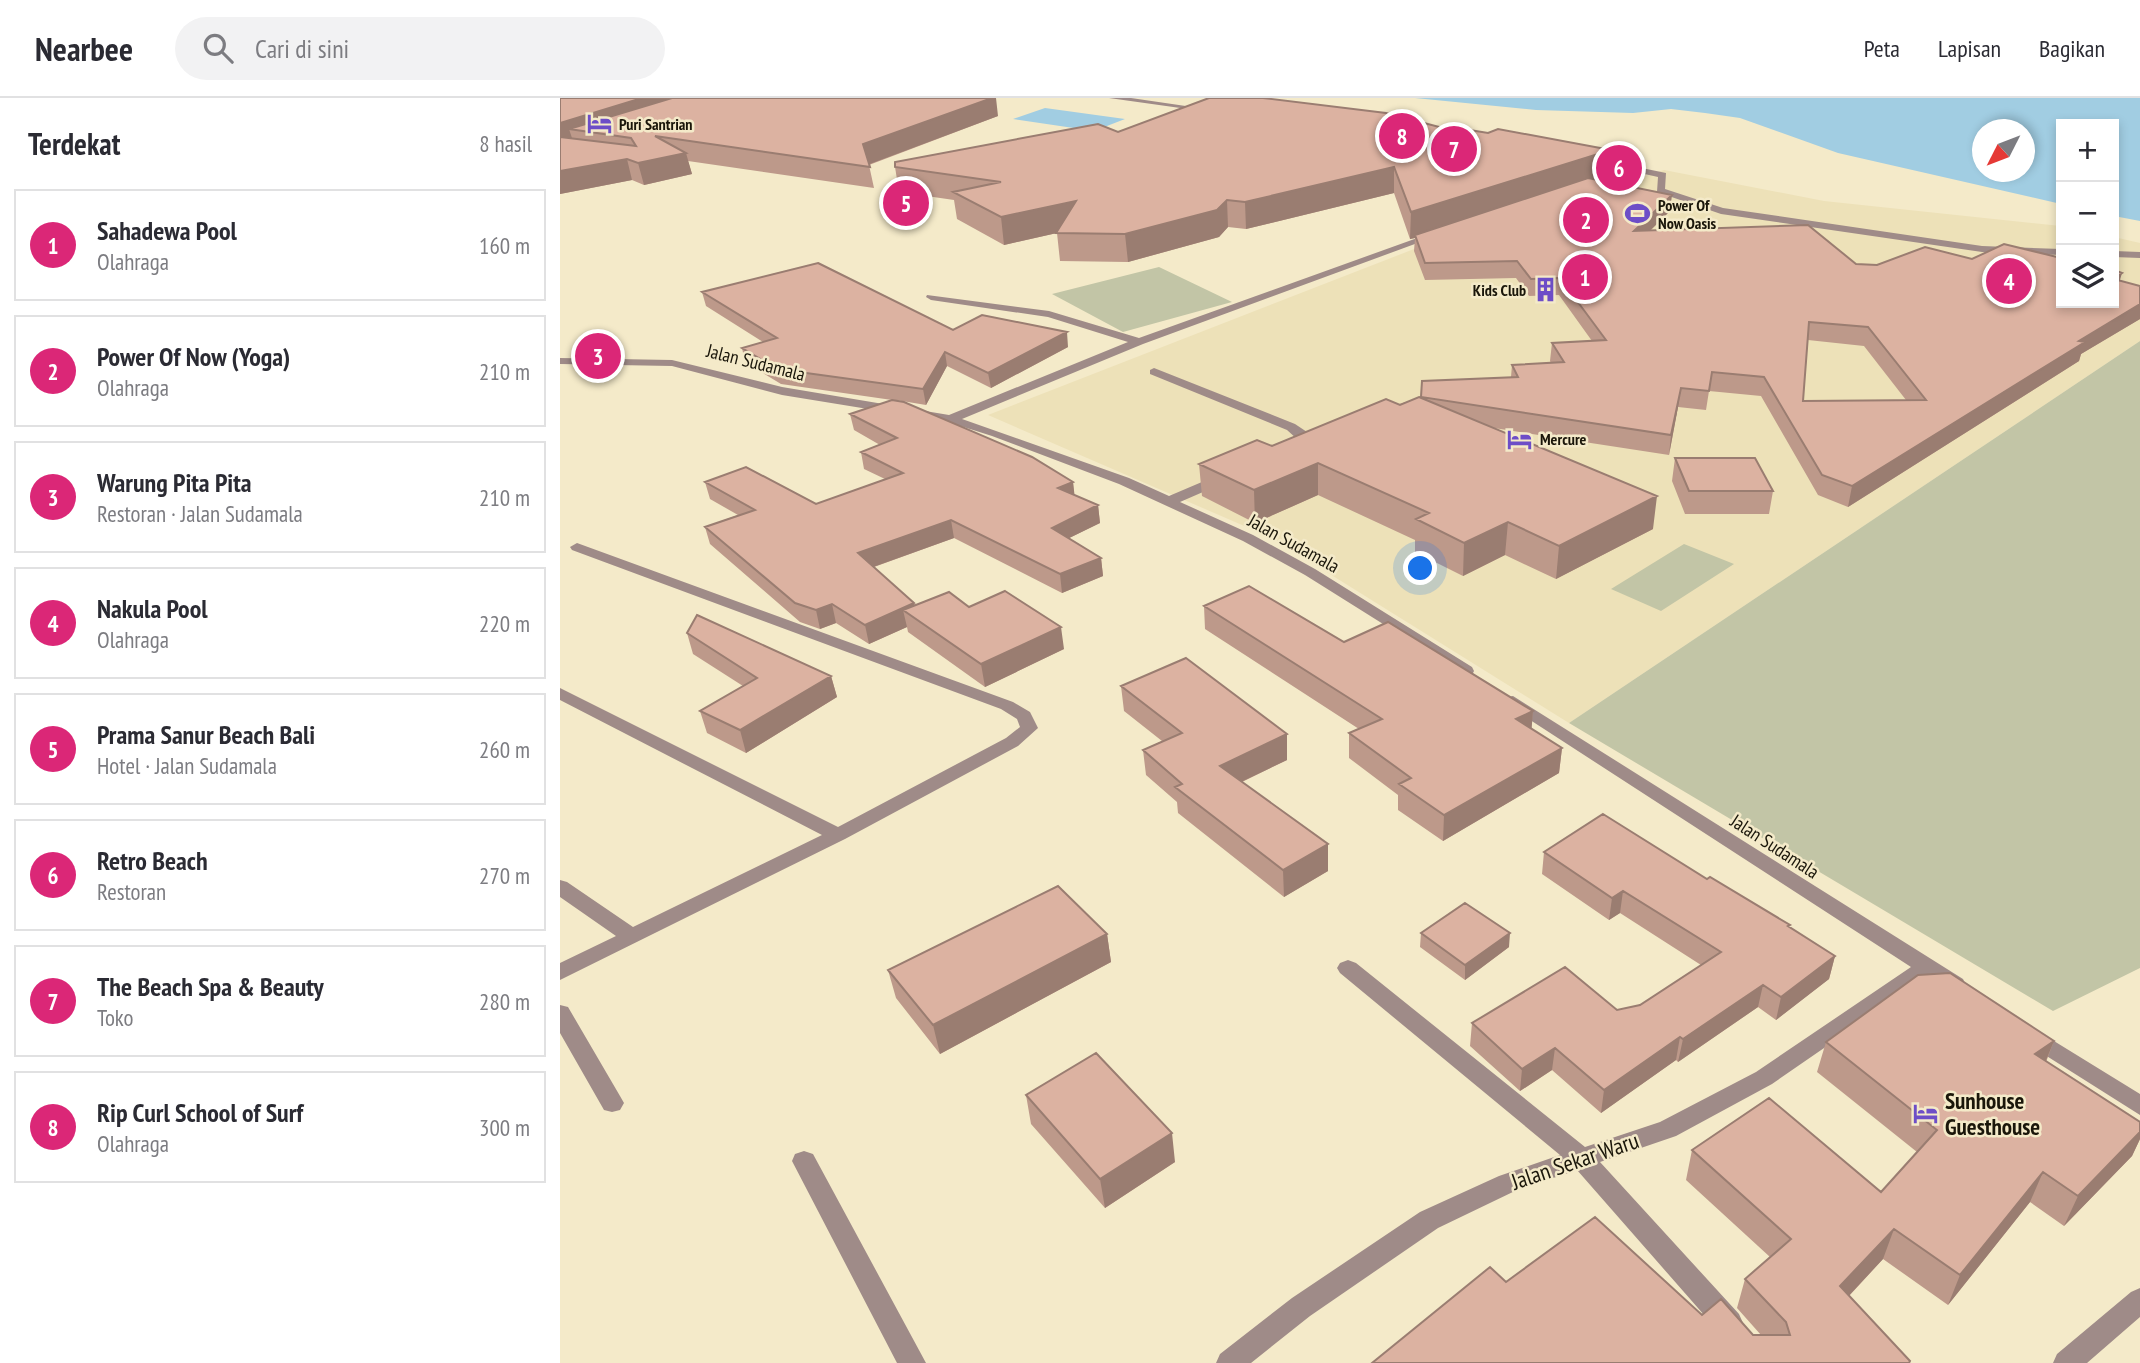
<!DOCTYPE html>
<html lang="id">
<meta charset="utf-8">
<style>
:root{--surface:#fff;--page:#f2f2f3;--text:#2b2b33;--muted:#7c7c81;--line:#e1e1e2;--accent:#db2777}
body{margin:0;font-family:"PT Sans Narrow",sans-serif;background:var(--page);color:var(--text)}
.controls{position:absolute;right:21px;top:21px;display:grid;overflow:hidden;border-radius:0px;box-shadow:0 4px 10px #0003}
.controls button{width:63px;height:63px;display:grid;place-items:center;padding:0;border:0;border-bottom:2px solid var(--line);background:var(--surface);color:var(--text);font:35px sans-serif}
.compass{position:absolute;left:1412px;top:21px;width:63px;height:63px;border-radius:50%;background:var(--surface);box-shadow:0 4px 10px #0003;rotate:228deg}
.you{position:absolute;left:861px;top:471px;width:24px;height:24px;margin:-18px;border:5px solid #fff;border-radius:50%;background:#1a73e8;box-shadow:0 0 0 10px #1a73e833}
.badge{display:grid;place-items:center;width:46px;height:46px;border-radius:50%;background:var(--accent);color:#fff;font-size:23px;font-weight:700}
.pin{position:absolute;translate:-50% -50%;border:4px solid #fff;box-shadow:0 2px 7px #0006}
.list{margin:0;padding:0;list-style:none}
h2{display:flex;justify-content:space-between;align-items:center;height:91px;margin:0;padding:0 28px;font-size:30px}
h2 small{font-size:23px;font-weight:400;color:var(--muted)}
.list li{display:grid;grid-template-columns:46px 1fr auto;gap:21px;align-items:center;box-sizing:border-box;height:112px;margin:0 14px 14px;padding:0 14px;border:2px solid var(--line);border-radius:0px}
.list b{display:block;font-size:26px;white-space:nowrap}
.list p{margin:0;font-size:23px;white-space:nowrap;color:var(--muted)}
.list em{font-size:23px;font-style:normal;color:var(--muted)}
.icon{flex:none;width:38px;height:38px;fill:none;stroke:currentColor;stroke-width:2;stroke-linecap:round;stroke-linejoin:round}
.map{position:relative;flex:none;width:1580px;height:1265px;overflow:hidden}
header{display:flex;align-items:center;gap:42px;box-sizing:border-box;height:98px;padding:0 35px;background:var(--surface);border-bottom:2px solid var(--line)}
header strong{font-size:33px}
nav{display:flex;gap:38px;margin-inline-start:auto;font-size:24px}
.search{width:490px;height:63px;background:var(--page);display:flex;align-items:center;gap:18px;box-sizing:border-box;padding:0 24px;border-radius:38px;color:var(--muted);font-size:26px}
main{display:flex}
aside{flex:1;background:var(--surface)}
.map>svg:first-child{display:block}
.built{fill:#ede1b8}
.green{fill:#c2c5a6}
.water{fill:#a1cde2;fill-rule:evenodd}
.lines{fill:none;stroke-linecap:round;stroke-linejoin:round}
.minor{fill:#9f8b88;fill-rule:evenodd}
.wall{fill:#bd998a;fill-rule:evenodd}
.shaded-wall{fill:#9a7d71}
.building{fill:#dcb2a1;stroke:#9a7d71;stroke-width:2;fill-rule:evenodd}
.labels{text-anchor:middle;stroke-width:5;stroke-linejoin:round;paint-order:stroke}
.far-poi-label{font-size:16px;font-weight:bold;fill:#1a160a;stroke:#f4eac9;text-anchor:start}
.street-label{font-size:19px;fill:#1a160a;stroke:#f4eac9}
.near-poi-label{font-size:23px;font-weight:bold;fill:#1a160a;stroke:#f4eac9;text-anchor:start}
.near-street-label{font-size:23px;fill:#1a160a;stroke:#f4eac9}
</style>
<header>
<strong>Nearbee</strong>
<div class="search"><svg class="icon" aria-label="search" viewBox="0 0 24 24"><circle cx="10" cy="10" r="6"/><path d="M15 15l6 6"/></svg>Cari di sini</div>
<nav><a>Peta</a><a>Lapisan</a><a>Bagikan</a></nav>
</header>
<main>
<aside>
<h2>Terdekat<small>8 hasil</small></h2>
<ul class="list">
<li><span class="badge">1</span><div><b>Sahadewa Pool</b><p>Olahraga</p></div><em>160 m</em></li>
<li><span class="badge">2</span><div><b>Power Of Now (Yoga)</b><p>Olahraga</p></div><em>210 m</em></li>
<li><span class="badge">3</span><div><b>Warung Pita Pita</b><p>Restoran · Jalan Sudamala</p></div><em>210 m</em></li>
<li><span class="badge">4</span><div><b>Nakula Pool</b><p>Olahraga</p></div><em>220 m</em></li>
<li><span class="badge">5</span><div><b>Prama Sanur Beach Bali</b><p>Hotel · Jalan Sudamala</p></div><em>260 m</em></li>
<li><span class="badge">6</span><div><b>Retro Beach</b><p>Restoran</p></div><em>270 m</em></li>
<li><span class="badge">7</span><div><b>The Beach Spa &amp; Beauty</b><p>Toko</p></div><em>280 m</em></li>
<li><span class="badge">8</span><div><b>Rip Curl School of Surf</b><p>Olahraga</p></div><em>300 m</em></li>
</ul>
</aside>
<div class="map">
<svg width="1580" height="1265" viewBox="0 0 1580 1265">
<rect width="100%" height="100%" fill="#f4eac9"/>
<path class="built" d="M1104,72l160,31 237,25v77h53v-66l26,6v98l-571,382 -297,-185 -284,-123 444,-173z"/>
<path class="green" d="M599,169l73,35 -109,30 -71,-38z
M1580,243v627l-87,43 -484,-288z
M1124,446l50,20 -73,47 -50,-22z"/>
<path class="water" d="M855,0h725v123l-26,-5v-92h-53v80l-223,-51 -98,-35 -35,-5 -34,-4 -38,4 -97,-3zM1422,32h42v42h-42z
M485,10l80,11 -31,12 -81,-12z"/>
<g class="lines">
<path class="minor" d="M549,0h22l82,12 -4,2z
M1028,59l78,16 -1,16 58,19 259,38 79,3v6l-79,-3 -261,-38 -64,-22 1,-15 -18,-4 -63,17v-4l53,-16 -45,-9z
M874,134l8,2 -299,110 -181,75 167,59 40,18 47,-20h10v6l-46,20 73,33 62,34 157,98 2,4 -2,4 -6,1 -161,-101 -62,-34 -124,-57 -127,-48 -44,-14 -166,-27 -110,-29 -112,-2v-6l112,2 110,27 167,28 179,-73 -80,-25 -117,-17 -5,-3 1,-2 122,16 90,27z
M1554,153l26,1v6l-26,-1z
M594,270l141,56 12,8 3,8 -14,12h-10v-6l11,-7 -10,-9 -137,-56v-4z
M17,445l436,159 17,10 8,16 -20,18 -173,93 -285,141v-17l56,-27 -56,-39v-17l7,2 66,45 189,-92 -262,-135v-12l278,139 168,-89 14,-11 -3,-8 -16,-10 -429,-159 -2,-3z
M953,598l450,283 3,6 -3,6 -8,2 -28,-16 -155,107 -96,52 -76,26 139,152 4,9 -4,9 -10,3 -10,-3 -142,-162 -60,20 -79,38 -128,88 -59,47h-35l4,-9 72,-56 128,-86 79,-36 61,-21 -220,-182 -3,-5 3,-5 8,-3 8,3 229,184 75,-25 96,-50 155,-105 -404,-262 -3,-4 3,-4z
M0,907l8,2 52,89 4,7 -4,7 -8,2 -8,-2 -44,-77z
M1471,929l109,67v21l-117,-74 -3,-6 3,-6z
M244,1053l9,3 113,209h-29l-105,-202 3,-7z
M1580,1190v29l-53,46h-34l4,-9 74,-62z"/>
</g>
<path class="wall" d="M0,0l438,18 -129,49 5,23 -186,-27 4,13 -48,11 -12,-5 -72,14z
M558,34l370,1 123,17 -2,25 -14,5 75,31 -20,20 206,33 21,1 95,-6 148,22 20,5v33l-59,35 -2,7 -231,146 -30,-12 -57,-99 -52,-5 -3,19 -28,-3 -9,48 -175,-27 159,101 -97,50 -51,-24 -42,21 -48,-24v-12l-97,-45 -63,28 -53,-27 -3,-32 73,-18 149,-49 90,-20 1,-12 39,-2 -1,-2 2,-18 40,-2 -33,-46 -30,1 -13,-18 -91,2 -11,-29 1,-13 -5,1 -16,-46 -148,36 -18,-2 -9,10 -91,25 -68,-1 -3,-28 -53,12 -47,-26 -3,-19 -55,-8 -4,-25zM1248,242l56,6 42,54 -103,1z
M142,194l366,55 -77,41 -44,-22 -21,39 -30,-5 177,82 1,13 24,10 2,18 -31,15 32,20 2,18 -41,17 -108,-55 -80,29 40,36 1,2 54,2 95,42 -79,38 -77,-55 -1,-5 -38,17 -33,-21 -16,6 -20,-7 -90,-78 -5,-17 33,-12 -28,-16 -5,-17 111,22 69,-25 -21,-10 -3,-17 19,-7 -26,-15 -4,-16 42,-14 -111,-16 -36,-22 -3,-14 21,-6 -57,-36z
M1115,360l98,33 -4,23h-84l-13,-33z
M644,508l140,36 189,69 -2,18 31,19 -3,25 -116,68 -45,-31v-15l-49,-37v-25l10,-4 -154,-100z
M127,535l144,43 6,21 -91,56 -39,-20 -7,-22 43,-25 -50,-32z
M561,588l166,74 -45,22 86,62v27l-44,26 -106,-84 -1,-11 -31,-27 -3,-25 19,-9 -38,-30z
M984,754l163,27 83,46 -1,2 46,29 -6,23 -53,41 -18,-13 -80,55 -2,-2 -75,53 -49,-43 -32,21 -50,-45 2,-23 145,-13 23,-5 61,-40 -81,-52 -11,7 -67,-46z
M861,835l88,14 -44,33 -45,-33z
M547,836l4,28 -171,92 -44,-56 -8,-28z
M1494,943l-8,21 94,60v17l-8,17 -68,70 -34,-24 -82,103 -65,-46 -34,37 61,67h-538l134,-81 196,33 51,20h8l-24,-27 8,-29 25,-22 -84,-77 6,-30 189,42 36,-40 -100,-80 9,-30z
M466,997l149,67 -70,46 -74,-84z"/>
<path class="shaded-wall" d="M82,0h67l-140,31 4,12 -13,4v-22z
M432,0h4l2,18 -131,49 -4,-21z
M1051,52l-2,25 -193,62 -1,-2v3l-5,1 1,-27z
M126,55l6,21 -48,11 -6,-22z
M67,61l5,21 -72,14v-23z
M834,69v26l-148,36 -1,-27z
M1112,97l-2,16 -38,37 2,-17z
M667,102l1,27 -9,10 -91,25 -3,-28z
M516,103l3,27 -75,17 -3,-28z
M1562,175l-5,17 -3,2v-14z
M1580,206v15l-59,35 -2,7 -231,146 4,-21 227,-145z
M507,234l1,15 -77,41 -3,-15z
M385,254l2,14 -21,39 -3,-16z
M1121,290l-3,19 -9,48 2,-20z
M758,365v32l-63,28 -1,-33z
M513,384l2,17 -17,-11z
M1097,398l-4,33 -97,50 3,-33z
M538,407l2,18 -45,22 -3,-17z
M391,422l3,18 -92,33 -4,-18z
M948,424l-3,33 -42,21 1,-33z
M541,460l2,18 -41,17 -2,-19z
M354,505l3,17 -14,-10 4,17 -38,17 -4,-19z
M272,506l4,19 -16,6 -4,-19z
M501,529l3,22 -79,38 -4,-23z
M271,578l6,21 -91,56 -6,-23z
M973,613l-2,25 -15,-17z
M727,636v26l-65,31 -2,-25z
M1002,650l-3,25 -116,68 1,-26z
M768,746v27l-44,26 -1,-27z
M1063,793l-3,22 -11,7 3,-22z
M950,835l-1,14 -44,33v-15z
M547,836l4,28 -171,92 -7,-29z
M1275,858l-6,23 -53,41 5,-23z
M1203,887l-5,22 -80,55 5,-23z
M1120,939l-4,23 -75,53 3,-23z
M1494,943l-12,29 -7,-16z
M995,950l-3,22 -32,21 2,-22z
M1580,1034v7l-8,17 -68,70 14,-30z
M612,1035l3,29 -70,46 -5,-29z
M1483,1074l-13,30 -82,103 12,-30z
M1334,1131l-11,30 -53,57 10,-30z"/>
<path class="building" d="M0,0h82l-82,25z
M112,0h320l-129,46 7,23 -215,-31 31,17 -48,10 -11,-4 -67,12v-34l76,9 -5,-8 -62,-9z
M649,0h54l123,15 76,20 8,-3 18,3 10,-4 113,21 -200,62 -17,-45 -149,35 -18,-2 -10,10 -92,24 -69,-1 20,-32 -75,16 -48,-25 48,-10 -106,-15v-5l203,-38 20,8z
M1028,80l84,17 -38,36 174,-6 48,39 21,1 48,-18 47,12 32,-15 57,14v45h53v-24l26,7v18l-61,37 6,1 -233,144 -30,-11 -58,-98 -52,-5 -3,19 -28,-3 -10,47 -250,-38 1,-16 96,-4 -6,-12 52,-3 -12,-19 54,-3 -46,-62 -29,1 -14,-18 -92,2 -10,-28zM1249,224l59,5 58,73 -123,1z
M258,165l135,67 29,-15 85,17 -79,41 -43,-21 -22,37 -146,-20 -35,-21 35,-10 -75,-46z
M1554,172l8,3 -8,5z
M859,299l238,99 -98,50 -51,-24 -44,21 -48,-24 13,-6 -111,-50 -64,27 -55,-26 58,-24 15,6 114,-47 14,6z
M332,302l12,2 128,55 41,25 -15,6 40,17 -46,23 49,30 -41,16 -109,-54 -93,33 56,50 -49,22 -33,-21 -16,6 -21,-7 -90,-76 50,-17 -50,-28 41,-15 70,37 87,-31 -42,-21 36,-14 -47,-24z
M1115,360h80l18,33h-84z
M689,488l95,56 44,-20 145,89 -17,8 46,29 -118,67 -45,-31 12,-6 -62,-45 33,-14 -178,-113z
M445,493l56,36 -80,37 -78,-54 46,-18 20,15z
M137,517l134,61 -91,54 -40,-19 57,-33 -70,-45z
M626,560l101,76 -67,32 108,78 -45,26 -108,-83 7,-3 -39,-34 39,-17 -61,-47z
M1043,716l104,65 3,-2 80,48 -2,1 47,30 -54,41 -18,-12 -80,54 -3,-2 -76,53 -49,-42 -33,21 -50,-46 93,-56 52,43 23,-5 81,-53 -98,-61 -11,7 -68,-46z
M498,788l49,48 -174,91 -45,-55z
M905,805l45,30 -45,32 -44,-32z
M1390,875l104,68 -19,13 105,68v10l-62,64 -35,-24 -83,103 -66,-46 -54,57 70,75 -1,2h-537l118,-96 16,15 89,-65 107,98 19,-16 32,36h37l-4,-13 -41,-43 46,-40 -99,-89 77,-52 112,94 56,-62 -111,-88 92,-67z
M536,955l76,80 -72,46 -74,-84z"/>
<defs>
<symbol id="hotel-bare" viewBox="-9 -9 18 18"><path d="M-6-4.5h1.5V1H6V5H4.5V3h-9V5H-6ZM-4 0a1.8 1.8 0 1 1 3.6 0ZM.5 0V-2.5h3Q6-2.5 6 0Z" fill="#6d4ec7" stroke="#f4eac9" stroke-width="2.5" paint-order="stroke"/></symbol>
<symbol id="stadium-bare" viewBox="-9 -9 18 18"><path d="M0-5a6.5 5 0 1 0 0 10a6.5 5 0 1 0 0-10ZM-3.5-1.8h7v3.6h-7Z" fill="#6d4ec7" stroke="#f4eac9" stroke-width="2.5" paint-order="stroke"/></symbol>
<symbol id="building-bare" viewBox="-9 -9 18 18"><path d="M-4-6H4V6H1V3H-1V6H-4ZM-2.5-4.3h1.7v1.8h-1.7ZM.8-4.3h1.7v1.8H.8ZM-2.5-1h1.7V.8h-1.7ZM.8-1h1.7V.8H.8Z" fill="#6d4ec7" stroke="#f4eac9" stroke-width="2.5" paint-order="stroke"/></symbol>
</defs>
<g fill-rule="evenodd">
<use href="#hotel-bare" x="22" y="8" width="35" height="35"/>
<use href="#stadium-bare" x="1060" y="98" width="35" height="35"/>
<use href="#building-bare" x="968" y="174" width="35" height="35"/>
<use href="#hotel-bare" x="942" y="324" width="35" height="35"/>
<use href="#hotel-bare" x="1348" y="998" width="35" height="35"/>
</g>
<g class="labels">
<g class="far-poi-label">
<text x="59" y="32">Puri Santrian</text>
<text x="1098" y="113">Power Of<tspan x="1098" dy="18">Now Oasis</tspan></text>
<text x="966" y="198" text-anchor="end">Kids Club</text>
<text x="980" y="347">Mercure</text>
</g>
<g class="street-label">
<text transform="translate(196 264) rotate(14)" y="7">Jalan Sudamala</text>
<text transform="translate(734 445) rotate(29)" y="7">Jalan Sudamala</text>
<text transform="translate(1215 748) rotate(33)" y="7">Jalan Sudamala</text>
</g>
<g class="near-poi-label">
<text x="1385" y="1011">Sunhouse<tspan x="1385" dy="26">Guesthouse</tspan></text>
</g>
<g class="near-street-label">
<text transform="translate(1015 1063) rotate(-19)" y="8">Jalan Sekar Waru</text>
</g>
</g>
</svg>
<div class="controls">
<button>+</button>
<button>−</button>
<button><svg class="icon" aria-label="layers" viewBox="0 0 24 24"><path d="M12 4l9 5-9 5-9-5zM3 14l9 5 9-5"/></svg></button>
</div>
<svg class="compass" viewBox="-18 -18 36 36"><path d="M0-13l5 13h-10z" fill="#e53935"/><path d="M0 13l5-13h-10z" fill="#7c7c81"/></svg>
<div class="you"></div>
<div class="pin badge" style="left:1025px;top:179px">1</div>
<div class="pin badge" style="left:1026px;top:122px">2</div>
<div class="pin badge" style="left:38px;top:258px">3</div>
<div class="pin badge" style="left:1449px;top:183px">4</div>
<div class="pin badge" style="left:346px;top:105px">5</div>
<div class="pin badge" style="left:1059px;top:70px">6</div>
<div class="pin badge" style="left:894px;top:51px">7</div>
<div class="pin badge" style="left:842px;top:38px">8</div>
</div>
</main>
